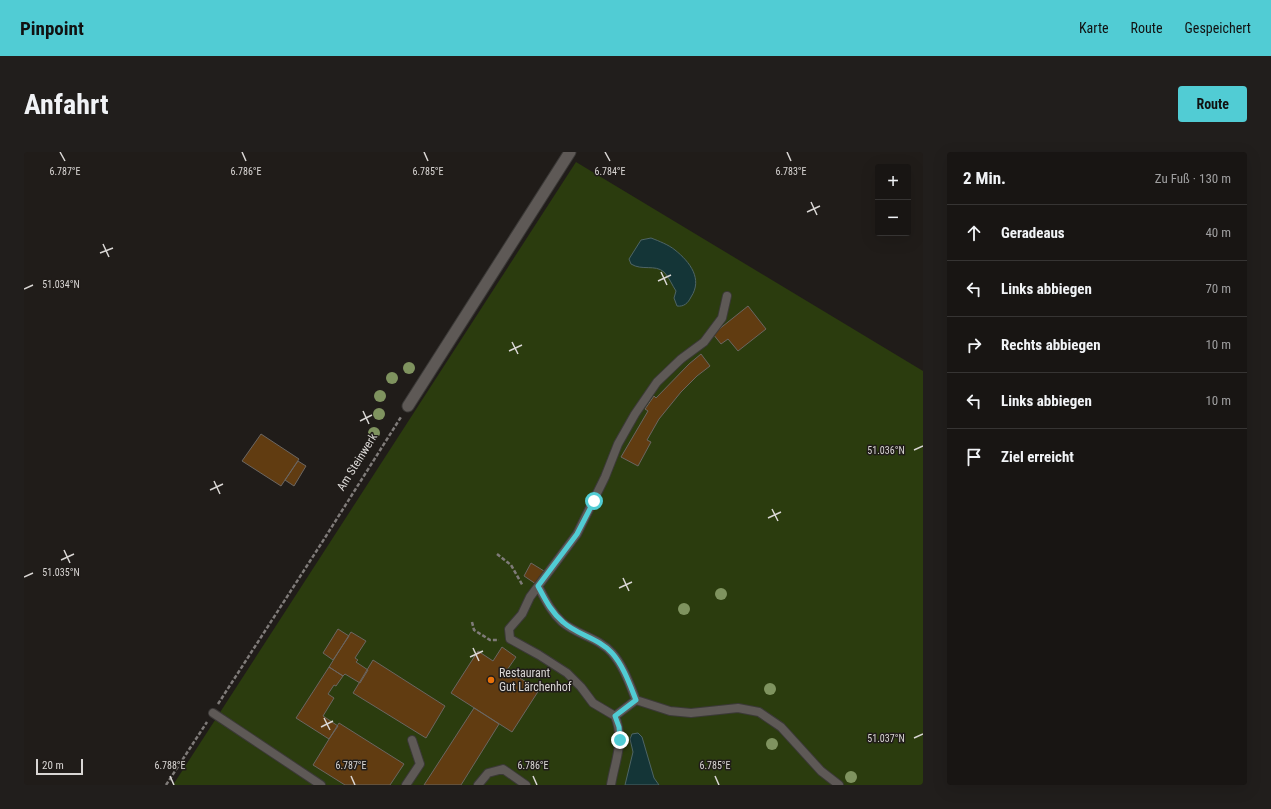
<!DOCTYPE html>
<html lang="de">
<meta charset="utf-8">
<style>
:root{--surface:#181513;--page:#211e1c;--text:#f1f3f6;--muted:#9f9fa0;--line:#363433;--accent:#51ccd4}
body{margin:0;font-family:"Roboto Condensed",sans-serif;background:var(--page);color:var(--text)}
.controls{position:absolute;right:12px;top:12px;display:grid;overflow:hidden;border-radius:4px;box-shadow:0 4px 16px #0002}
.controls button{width:36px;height:36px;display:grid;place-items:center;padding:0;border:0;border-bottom:1px solid var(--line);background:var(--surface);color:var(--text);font:20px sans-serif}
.scale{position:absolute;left:12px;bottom:10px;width:47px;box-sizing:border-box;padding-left:4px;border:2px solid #d9d6d4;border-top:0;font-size:11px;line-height:14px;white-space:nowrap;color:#d9d6d4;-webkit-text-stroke:3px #201c19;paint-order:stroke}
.stop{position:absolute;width:12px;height:12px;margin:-9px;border:3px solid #51ccd4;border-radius:50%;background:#fff}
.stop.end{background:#51ccd4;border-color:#fff;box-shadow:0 1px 4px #0008}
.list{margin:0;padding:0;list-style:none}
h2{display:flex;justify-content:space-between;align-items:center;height:52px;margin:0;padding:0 16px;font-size:17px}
h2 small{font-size:13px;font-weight:400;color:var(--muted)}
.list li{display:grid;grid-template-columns:26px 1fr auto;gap:12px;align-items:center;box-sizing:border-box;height:56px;padding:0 16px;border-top:1px solid var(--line)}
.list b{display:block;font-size:15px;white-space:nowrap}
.list em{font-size:13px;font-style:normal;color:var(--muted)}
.icon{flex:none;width:22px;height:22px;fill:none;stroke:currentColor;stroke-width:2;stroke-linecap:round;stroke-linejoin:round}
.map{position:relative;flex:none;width:899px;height:633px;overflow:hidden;border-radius:4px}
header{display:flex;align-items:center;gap:24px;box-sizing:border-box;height:56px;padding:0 20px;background:var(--accent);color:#111}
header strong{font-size:19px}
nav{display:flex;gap:22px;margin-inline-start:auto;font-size:14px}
.intro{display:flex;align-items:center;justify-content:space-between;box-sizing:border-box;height:96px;padding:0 24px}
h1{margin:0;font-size:28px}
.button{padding:10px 18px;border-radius:4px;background:var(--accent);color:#111;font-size:14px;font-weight:700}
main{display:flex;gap:24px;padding:0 24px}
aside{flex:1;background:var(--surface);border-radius:4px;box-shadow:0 4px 16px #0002}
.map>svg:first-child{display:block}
.green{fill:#2b3c0e}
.water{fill:#143537;stroke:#4f6566}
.building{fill:#613c11;stroke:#6b6662}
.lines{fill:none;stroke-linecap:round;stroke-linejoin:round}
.service-casing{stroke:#3b3937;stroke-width:10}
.minor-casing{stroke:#3b3937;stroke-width:13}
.path{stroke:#7f7b79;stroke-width:2.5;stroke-dasharray:4 2;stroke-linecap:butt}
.service{stroke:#5e5956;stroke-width:8}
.minor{stroke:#5e5956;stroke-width:11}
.tree{fill:#7f935f}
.route{stroke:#51ccd4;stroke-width:5}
.ticks{fill:none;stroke:#d9d6d4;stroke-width:1.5}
.food-dot{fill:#e8710a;stroke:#201c19;stroke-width:1.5}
.labels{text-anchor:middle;stroke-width:3;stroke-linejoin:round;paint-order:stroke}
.street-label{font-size:12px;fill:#d9d6d4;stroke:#201c19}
.poi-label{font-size:12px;fill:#d9d6d4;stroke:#201c19;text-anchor:start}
.ticks-label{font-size:10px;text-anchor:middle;fill:#d9d6d4;stroke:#201c19;stroke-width:3;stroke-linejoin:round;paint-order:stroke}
</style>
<header>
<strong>Pinpoint</strong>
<nav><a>Karte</a><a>Route</a><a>Gespeichert</a></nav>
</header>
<div class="intro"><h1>Anfahrt</h1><a class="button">Route</a></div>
<main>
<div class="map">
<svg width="899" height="633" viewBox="0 0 899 633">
<rect width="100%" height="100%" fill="#201c19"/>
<path class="green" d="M552,10l347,209v414h-750z"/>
<path class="water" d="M627,86c8,3 18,7 24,12 15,12 28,29 16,47 -3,6 -7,10 -14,9l-3,-8 2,-7c-4,-6 -7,-14 -12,-19 -9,-8 -22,-1 -33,-8l-2,-5 12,-19z
M614,581l4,4 12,41 5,7h-34l8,-33 -3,-13 2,-5z"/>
<path class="building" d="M724,154l18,23 -28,22 -10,-12 -7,5 -8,-10z
M677,202l9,12 -13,10 -16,16 -22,27 -12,21 4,2 -13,24 -17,-9 27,-46 -3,-2 9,-13 2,2 33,-34z
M237,282l38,25 -18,27 -39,-25z
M274,309l8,5 -12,20 -9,-6z
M507,411l13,8 -8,13 -12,-8z
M314,477l11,7 -16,24 -10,-7z
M327,480l15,9 -11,17 3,2 -2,2 12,8 -8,13 -15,-9 -2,2 -14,-9z
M478,495l14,10 -9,13 32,20 -27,42 -61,-39 27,-42 15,10z
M349,508l72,46 -19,32 -73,-45z
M305,515l14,9 -7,10 -2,-1 -6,9 6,4 -11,18 15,10 -9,13 -33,-21z
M450,556l25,16 -38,61h-37z
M315,571l65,41 -14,21h-45l-32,-20z"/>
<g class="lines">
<defs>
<path id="service" d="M514,434c7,13 13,26 24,36 15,13 37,16 50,31 11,12 18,32 24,47l34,11 21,2 47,-5 21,4 22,15 40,44 18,14
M612,548l-21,16 -22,-13 -12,-16 -14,-14 -28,-18 -29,-16 -1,-10 13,-15 8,-17 47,-63 28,-57 13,-33 17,-30 22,-32 24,-23 23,-17 18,-24 5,-22
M189,561l108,72
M382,633l14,-21 -8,-24
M454,633l10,-12 15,-4 23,16
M587,633c4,-25 14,-43 4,-69"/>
<path id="minor" d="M384,254l162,-254"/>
</defs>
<use href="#service" class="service-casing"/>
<use href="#minor" class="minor-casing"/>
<path class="path" d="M473,402l14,11 12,21
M448,470l2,8 16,10h9
M194,552l103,-160 80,-127
M142,633l41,-63"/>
<use href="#service" class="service"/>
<use href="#minor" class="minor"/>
</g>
<g class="tree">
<circle cx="385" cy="216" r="6"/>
<circle cx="368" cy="226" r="6"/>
<circle cx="356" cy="244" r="6"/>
<circle cx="355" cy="262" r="6"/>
<circle cx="350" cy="281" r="6"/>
<circle cx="697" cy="442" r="6"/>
<circle cx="660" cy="457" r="6"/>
<circle cx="746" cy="537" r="6"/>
<circle cx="748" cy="592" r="6"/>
<circle cx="827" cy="625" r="6"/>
</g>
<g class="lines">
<path class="route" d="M570,349l-17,33 -39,52c7,13 13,26 25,36 14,13 36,16 49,31 11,12 18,32 24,47l-21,16 4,11 1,13"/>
</g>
<path class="ticks" d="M36,0l5,9M218,0l4,9M400,0l4,9M581,0l5,9M763,0l4,9M787,50l6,13M783,60l13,-6M79,92l6,13M76,101l13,-5M637,120l6,13M634,129l13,-6M0,137l9,-4M488,190l6,12M485,199l13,-6M339,259l6,13M336,269l12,-6M890,298l9,-4M190,329l6,13M186,338l13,-6M748,357l6,12M744,366l13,-6M40,398l6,13M37,408l13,-6M0,425l9,-4M599,426l6,13M595,436l13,-6M449,496l6,13M446,505l13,-6M300,566l6,12M297,575l12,-6M890,586l9,-4M146,624l4,9M327,624l4,9M509,624l4,9M691,624l4,9"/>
<circle class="food-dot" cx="467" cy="528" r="4"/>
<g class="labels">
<g class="street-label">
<text transform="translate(333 310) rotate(-58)" y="4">Am Steinwerk</text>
</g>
<g class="poi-label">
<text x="475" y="525">Restaurant<tspan x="475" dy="14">Gut Lärchenhof</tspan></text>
</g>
</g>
<g class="ticks-label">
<text x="41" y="23">6.787°E</text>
<text x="222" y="23">6.786°E</text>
<text x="404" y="23">6.785°E</text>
<text x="586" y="23">6.784°E</text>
<text x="767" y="23">6.783°E</text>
<text x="37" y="136">51.034°N</text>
<text x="862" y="302">51.036°N</text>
<text x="37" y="424">51.035°N</text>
<text x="862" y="590">51.037°N</text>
<text x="146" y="617">6.788°E</text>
<text x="327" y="617">6.787°E</text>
<text x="509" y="617">6.786°E</text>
<text x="691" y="617">6.785°E</text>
</g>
</svg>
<div class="controls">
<button>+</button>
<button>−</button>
</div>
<div class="scale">20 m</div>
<div class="stop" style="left:570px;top:349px"></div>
<div class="stop end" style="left:596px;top:588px"></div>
</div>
<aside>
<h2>2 Min.<small>Zu Fuß · 130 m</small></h2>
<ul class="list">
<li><svg class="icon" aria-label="ahead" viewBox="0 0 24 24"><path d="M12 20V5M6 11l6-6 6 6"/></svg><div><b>Geradeaus</b></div><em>40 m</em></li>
<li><svg class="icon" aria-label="left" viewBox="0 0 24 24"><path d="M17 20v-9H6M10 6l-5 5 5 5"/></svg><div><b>Links abbiegen</b></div><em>70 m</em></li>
<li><svg class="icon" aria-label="right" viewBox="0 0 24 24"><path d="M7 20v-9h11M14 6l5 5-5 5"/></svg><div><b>Rechts abbiegen</b></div><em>10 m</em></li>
<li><svg class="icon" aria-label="left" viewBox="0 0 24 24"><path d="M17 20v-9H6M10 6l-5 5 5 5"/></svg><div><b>Links abbiegen</b></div><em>10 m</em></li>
<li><svg class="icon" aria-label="arrive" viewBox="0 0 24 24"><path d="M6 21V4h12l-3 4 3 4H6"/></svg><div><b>Ziel erreicht</b></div></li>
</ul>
</aside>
</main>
